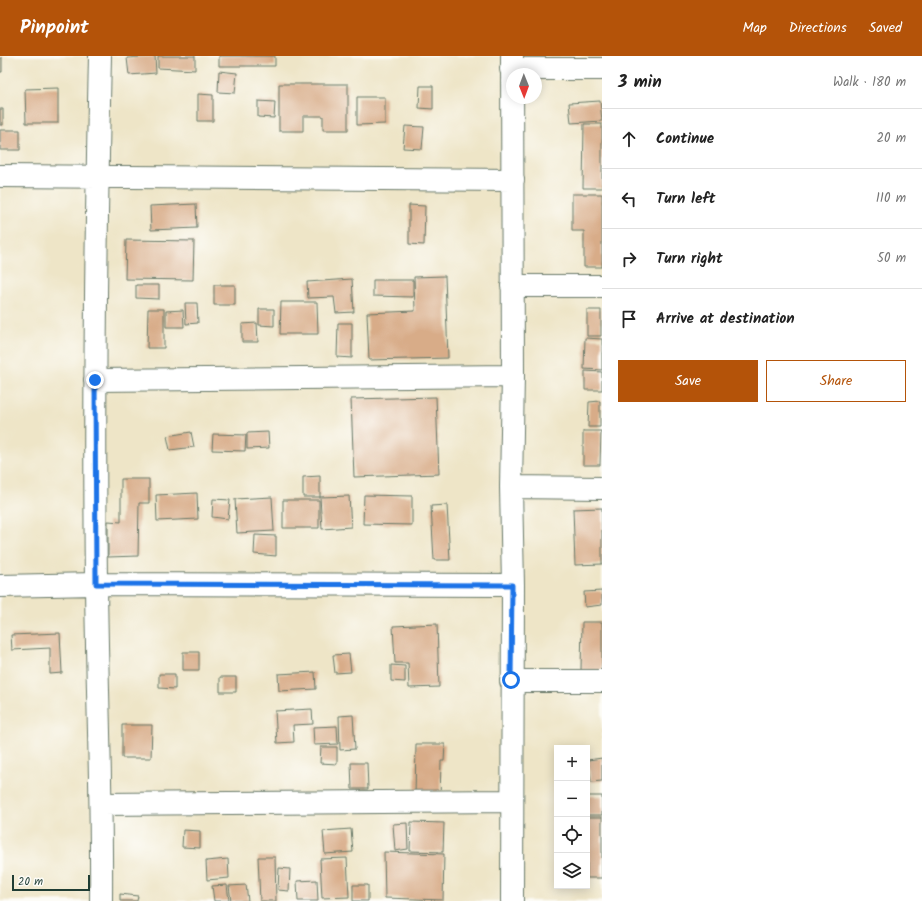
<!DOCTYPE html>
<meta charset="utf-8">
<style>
:root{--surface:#fff;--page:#f6f6f6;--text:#222;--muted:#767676;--line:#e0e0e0;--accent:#b45309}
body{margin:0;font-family:Kalam,sans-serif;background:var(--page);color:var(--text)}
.controls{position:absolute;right:12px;bottom:12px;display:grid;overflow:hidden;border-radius:0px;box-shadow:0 2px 10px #0003}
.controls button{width:36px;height:36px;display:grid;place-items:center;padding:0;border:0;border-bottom:1px solid var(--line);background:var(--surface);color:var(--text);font:20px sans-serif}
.compass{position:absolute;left:506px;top:12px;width:36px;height:36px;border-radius:50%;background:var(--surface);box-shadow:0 2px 10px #0003;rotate:179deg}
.scale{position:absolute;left:12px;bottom:10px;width:78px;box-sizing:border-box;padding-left:4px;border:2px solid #1f3d34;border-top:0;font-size:11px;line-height:14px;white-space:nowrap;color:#1f3d34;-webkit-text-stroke:3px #fdfcf7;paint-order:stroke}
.stop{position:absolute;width:12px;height:12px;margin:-9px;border:3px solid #1a73e8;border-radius:50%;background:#fff}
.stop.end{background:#1a73e8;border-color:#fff;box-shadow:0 1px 4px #0008}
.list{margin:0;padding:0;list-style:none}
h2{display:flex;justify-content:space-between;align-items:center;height:52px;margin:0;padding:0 16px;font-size:17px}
h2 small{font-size:13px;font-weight:400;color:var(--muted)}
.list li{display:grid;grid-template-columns:26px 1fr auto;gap:12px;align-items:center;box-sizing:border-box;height:60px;padding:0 16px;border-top:1px solid var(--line)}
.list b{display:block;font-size:15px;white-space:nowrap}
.list em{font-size:13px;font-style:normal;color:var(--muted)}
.actions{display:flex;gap:8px;padding:12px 16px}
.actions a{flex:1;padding:9px 0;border:1px solid var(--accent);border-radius:0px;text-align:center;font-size:14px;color:var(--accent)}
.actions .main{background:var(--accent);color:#fff}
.icon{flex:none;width:22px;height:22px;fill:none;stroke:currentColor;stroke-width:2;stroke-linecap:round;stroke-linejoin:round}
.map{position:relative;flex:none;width:602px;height:845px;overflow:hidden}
header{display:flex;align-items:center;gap:24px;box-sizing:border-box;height:56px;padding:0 20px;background:var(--accent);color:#fff}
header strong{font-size:19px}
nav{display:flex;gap:22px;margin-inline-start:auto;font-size:14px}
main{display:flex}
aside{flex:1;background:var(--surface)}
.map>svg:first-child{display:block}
.building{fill:#d8ac88}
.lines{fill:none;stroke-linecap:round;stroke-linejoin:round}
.street-casing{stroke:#677867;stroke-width:24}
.street{stroke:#fff;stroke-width:22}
.route{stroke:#1a73e8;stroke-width:5}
</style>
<header>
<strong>Pinpoint</strong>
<nav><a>Map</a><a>Directions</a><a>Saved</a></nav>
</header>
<main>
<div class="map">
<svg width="602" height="845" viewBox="0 0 602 845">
<rect width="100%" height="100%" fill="#fdfcf7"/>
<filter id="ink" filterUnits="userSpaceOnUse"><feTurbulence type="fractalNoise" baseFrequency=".025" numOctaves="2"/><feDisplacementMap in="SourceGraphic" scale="8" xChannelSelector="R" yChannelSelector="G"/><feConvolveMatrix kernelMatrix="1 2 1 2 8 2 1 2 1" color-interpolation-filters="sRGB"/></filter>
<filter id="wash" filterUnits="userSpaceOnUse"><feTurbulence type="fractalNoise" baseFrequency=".012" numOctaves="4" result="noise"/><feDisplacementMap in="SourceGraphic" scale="16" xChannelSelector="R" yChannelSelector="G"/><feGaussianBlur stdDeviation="0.9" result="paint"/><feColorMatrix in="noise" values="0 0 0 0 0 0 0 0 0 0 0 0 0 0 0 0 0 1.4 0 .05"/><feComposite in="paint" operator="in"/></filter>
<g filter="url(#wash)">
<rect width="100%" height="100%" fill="#eee5c7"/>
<g id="blocks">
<path class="building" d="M155,0l1,17 -27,2 -2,-17z
M158,0h37v14l-37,-2z
M219,0h56v10h-56z
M0,2h2v14h-2z
M219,15l18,2 -2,20 -17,-1z
M279,28h69v46h-25v-14h-20v15h-24z
M420,30h13v23l-14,-1z
M58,32v35h-32l-1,-34z
M198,38l15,1v26h-15z
M357,41h28v27l-28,1z
M258,45l17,1 -1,16 -16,-1z
M600,45l2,20 -31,2 -2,-20z
M0,53h3v16h-3z
M584,68h18v64h-19z
M405,70l19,1 -2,22 -19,-1z
M0,74h20v20h-20z
M572,138h30v73h-18v-36h-12z
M196,148l1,24 -46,2 -1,-24z
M409,149l16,1 -1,39 -15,-1z
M126,184l68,1 -1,39 -68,-1z
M445,220l3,82 -79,2 -2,-47 48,-2 -1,-34z
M352,223l2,33 -18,1 -2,-16 -26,1 -1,-16z
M373,224h40v17l-40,-1z
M136,229h23v14l-23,-1z
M214,229h21v20h-21z
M281,246h36l1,32h-38z
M185,247h12l1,20 -12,1z
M148,253h16v39h-17z
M259,253h15v17l-15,-1z
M183,254l1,17h-18v-16z
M587,254h14v26h-14z
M257,267l1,19h-16v-18z
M338,267h14v35l-15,-1z
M585,282l17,1v31l-18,-1z
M585,315l17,1v18h-17z
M436,341l3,77 -85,3 -3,-78z
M600,345v26h-12l1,-25z
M583,375h18l-1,34h-17z
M191,376l3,15 -24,3 -3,-14z
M268,376l1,16 -22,1v-16z
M213,378l33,1 -1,16 -33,-1z
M320,420v21h-17v-20z
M121,423h28v24h-10l-1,53 -30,1v-36l13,1z
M197,437l1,26 -41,2 -1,-26z
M364,439l48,1v29l-49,-1z
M349,440l2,31 -29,2 -2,-32z
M272,441l2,34 -37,2 -2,-34z
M213,443l17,1 -2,19 -16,-2z
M283,444h36v28h-36z
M447,449l3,55h-16l-3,-54z
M602,452v56l-27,1 -2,-56z
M255,479l21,1v20l-22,-2z
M602,535v14l-17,2 -1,-15z
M582,566h20v48h-21z
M437,568l2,63 -30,1 -1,-25h-13l-2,-37z
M60,577l2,40 -12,1v-26l-38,2 -1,-15z
M183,596h16v18h-16z
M349,598l2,18 -16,1 -2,-18z
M391,609l14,1v16l-14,-1z
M315,616l1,17 -37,2 -1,-17z
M159,618h16v15l-16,-1z
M220,621h16v15h-16z
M312,653l1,15 -20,1 1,17 -17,1 -2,-32z
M353,659l2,34 -15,1 -1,-34z
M122,669h30l-1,33h-29z
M337,670l1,18 -24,1 -1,-18z
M416,688h29l-1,17h-3l-1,38 -25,-1z
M321,691h16v17l-17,-1z
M602,702v23l-11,1 -3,-22z
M351,707h16l1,26h-16z
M587,740h15v19h-15z
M587,761h15v61h-15z
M411,766l33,1 -1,29 -33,-1z
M407,767l1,26 -13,2 -2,-27z
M351,773l2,23 -28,2 -2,-23z
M183,774l17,1v17l-18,-1z
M384,796l60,2 -1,46 -58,-2z
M258,801h17l1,44h-16z
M347,802l2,39 -27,1 -2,-39z
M228,803l1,19 -22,2 -1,-19z
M279,812l11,1 -1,22 -11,-1z
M317,824l1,21h-20l-1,-20z
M227,829l2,16h-15l-2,-15z
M246,829l2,16h-17l-2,-15z
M353,829h15v16h-15z
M120,838l18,2 -1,5h-17z"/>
</g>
</g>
<g filter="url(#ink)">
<use href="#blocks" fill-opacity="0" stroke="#677867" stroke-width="1"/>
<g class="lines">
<defs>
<path id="street" d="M100,0c-4,176 -6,351 -4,527 1,106 6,212 5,318
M511,13h91
M0,120l513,4
M512,230h90
M95,324l418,-4
M511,431l91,1
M0,530l96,-2 417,1
M511,625h91
M102,748l409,-3
M512,845l1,-316 -2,-98 2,-111 -1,-320"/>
</defs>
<use href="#street" class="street-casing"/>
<use href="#street" class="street"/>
</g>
</g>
<g class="lines" filter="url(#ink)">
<path class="route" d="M95,324l1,204 416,1 -1,95"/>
</g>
</svg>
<div class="controls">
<button>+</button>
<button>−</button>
<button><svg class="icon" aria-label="locate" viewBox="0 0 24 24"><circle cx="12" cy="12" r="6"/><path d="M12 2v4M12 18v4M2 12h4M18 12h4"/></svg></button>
<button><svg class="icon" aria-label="layers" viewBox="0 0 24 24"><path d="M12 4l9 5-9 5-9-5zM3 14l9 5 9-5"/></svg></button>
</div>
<svg class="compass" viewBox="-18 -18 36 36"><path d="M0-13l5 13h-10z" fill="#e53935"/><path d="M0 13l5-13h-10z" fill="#767676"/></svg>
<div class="scale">20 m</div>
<div class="stop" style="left:511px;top:624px"></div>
<div class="stop end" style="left:95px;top:324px"></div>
</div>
<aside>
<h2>3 min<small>Walk · 180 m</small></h2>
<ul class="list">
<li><svg class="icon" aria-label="ahead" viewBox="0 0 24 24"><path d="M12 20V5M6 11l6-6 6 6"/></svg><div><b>Continue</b></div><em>20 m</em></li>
<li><svg class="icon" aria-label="left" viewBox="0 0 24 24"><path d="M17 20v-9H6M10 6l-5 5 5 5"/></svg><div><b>Turn left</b></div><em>110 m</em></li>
<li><svg class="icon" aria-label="right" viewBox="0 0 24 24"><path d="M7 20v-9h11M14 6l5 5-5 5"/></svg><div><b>Turn right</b></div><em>50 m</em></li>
<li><svg class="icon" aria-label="arrive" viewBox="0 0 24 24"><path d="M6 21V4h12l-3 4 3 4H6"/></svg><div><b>Arrive at destination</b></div></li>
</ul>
<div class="actions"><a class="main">Save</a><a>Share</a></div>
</aside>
</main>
